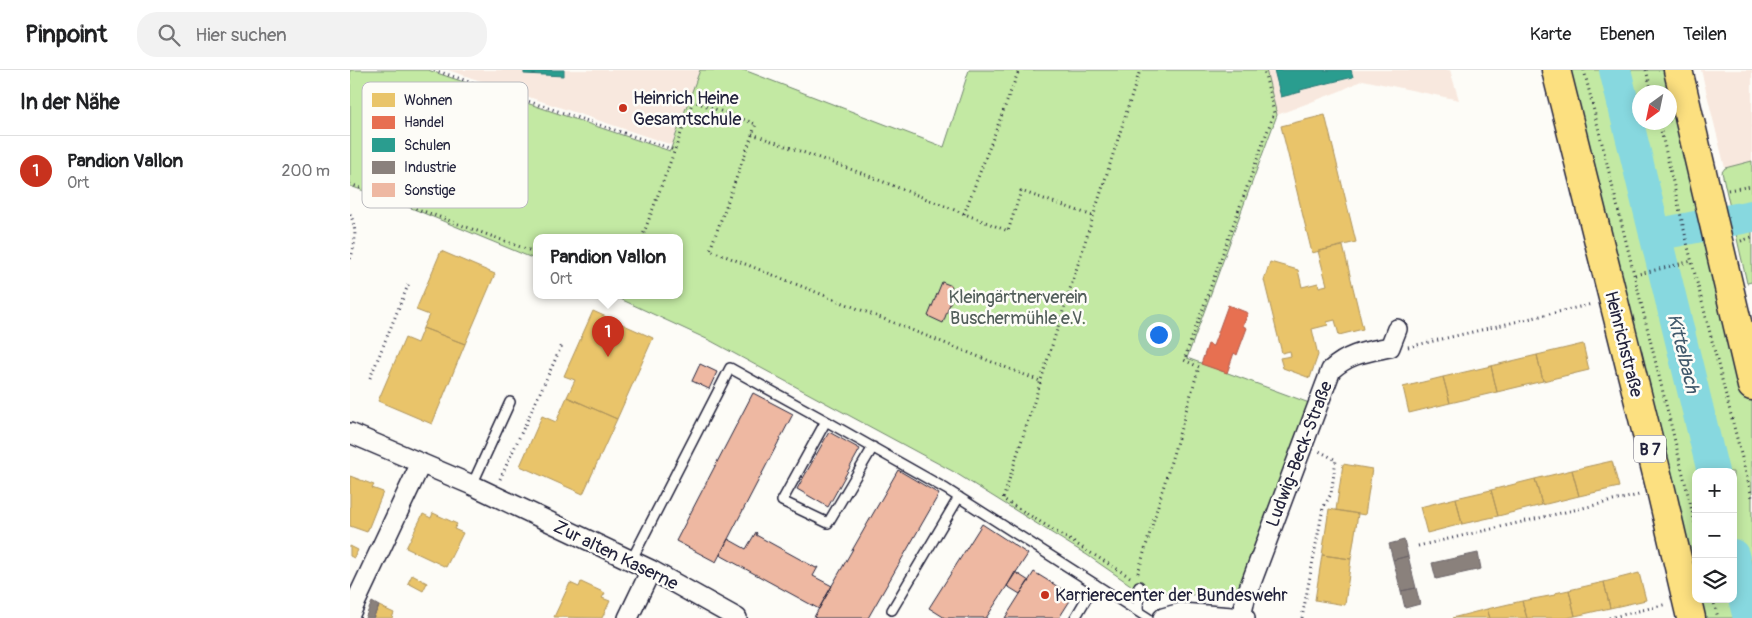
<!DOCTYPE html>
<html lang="de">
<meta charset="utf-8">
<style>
:root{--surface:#fff;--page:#f2f2f2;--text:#202124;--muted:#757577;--line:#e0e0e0;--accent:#c8321e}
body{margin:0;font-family:Pangolin,sans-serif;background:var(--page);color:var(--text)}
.controls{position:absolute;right:15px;bottom:15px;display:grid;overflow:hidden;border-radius:10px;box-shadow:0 2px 12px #0003}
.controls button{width:45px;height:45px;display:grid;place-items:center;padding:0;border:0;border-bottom:1px solid var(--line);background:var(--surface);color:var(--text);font:25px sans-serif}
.compass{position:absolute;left:1282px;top:15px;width:45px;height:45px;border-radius:50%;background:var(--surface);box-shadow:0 2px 12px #0003;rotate:213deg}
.you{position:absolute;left:808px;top:264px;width:18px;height:18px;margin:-12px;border:4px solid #fff;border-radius:50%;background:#1a73e8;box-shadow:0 0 0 8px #1a73e833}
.badge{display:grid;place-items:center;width:32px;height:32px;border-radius:50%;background:var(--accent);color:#fff;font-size:16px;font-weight:700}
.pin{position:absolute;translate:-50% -41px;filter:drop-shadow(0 1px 2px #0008)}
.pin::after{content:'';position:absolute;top:26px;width:18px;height:15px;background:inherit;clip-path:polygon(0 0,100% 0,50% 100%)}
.popup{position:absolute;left:183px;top:164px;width:150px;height:65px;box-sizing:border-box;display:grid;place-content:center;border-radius:10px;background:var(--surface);filter:drop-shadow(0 1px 4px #0005);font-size:16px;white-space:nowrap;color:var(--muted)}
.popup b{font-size:19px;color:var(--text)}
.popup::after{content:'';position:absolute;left:50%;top:100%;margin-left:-10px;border:10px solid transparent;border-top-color:var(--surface)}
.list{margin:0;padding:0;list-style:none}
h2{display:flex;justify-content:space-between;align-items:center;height:65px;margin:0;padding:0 20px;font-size:21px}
h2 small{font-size:16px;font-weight:400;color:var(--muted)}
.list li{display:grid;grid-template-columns:32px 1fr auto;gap:15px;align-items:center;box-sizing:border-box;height:70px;padding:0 20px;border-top:1px solid var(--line)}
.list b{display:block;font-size:19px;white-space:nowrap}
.list p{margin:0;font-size:16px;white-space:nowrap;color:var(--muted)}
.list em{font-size:16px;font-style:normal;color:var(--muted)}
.icon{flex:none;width:28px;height:28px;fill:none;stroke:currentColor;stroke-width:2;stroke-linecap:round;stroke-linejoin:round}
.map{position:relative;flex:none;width:1402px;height:548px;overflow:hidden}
header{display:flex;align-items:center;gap:30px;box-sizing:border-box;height:70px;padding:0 25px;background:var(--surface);border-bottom:1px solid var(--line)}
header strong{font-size:24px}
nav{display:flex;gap:28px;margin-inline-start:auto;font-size:18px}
.search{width:350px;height:45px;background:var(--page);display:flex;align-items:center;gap:12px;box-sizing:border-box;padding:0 18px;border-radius:20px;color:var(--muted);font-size:19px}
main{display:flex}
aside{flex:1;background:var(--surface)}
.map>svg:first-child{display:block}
.built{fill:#f8e8de}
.green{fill:#c3e9a3;stroke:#72866f;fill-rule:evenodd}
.homes{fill:#e9c46a;stroke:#ad935c}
.shops{fill:#e76f51;stroke:#ac584a}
.schools{fill:#2a9d8f;stroke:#287876}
.industry{fill:#8a817c;stroke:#6b6468}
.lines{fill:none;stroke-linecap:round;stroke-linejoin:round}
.river{stroke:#87d8df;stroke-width:32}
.building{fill:#eeb8a2;stroke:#22223b}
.lane-casing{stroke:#22223b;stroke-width:12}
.street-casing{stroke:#22223b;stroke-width:22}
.primary-casing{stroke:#22223b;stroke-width:31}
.path{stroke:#22223b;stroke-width:3;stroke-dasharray:1 4;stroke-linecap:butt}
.lane{stroke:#fdfcf7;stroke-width:9}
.street{stroke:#fdfcf7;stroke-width:19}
.primary{stroke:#fce080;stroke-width:28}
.poi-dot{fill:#c8321e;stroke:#fdfcf7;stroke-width:2}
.labels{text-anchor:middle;stroke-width:5;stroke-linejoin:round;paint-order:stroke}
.shield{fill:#fdfcf7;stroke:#646373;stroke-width:1}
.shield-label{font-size:16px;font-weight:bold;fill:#22223b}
.poi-label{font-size:18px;fill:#22223b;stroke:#fdfcf7;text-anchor:start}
.park-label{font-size:18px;fill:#525e5a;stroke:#fdfcf7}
.street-label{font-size:18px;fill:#22223b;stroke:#fdfcf7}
.water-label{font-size:19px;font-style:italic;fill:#40596c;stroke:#fdfcf7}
.key{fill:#fdfcf7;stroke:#bbbbbf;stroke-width:1}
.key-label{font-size:14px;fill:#22223b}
</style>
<header>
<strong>Pinpoint</strong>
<div class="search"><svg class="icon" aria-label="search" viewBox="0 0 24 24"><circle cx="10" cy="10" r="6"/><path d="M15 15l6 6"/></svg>Hier suchen</div>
<nav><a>Karte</a><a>Ebenen</a><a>Teilen</a></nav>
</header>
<main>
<aside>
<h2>In der Nähe<small></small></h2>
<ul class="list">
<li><span class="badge">1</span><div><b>Pandion Vallon</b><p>Ort</p></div><em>200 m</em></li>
</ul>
</aside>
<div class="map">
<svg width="1402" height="548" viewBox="0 0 1402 548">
<rect width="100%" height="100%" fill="#fdfcf7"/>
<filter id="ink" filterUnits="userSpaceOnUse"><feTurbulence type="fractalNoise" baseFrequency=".02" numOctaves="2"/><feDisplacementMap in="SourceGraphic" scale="10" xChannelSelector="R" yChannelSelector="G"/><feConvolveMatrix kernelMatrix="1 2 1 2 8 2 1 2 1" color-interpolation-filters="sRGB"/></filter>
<g filter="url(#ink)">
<path class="built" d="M98,0h252l-28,75z
M916,0h184l9,30 -96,-20 -23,11 -63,24z
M1351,0h51v91l-27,7z"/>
<path class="green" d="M0,0h78l242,81 30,-81h44l200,77 25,-77h297l11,45 -90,243 125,46 -64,169 -12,17 -18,7 -80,-7 -51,-35 -133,-83 -243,-131 -97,-45h65v-58h-142v22l-133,-55 -54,-19z
M1210,0h110l82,331v217h-58zM1290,22h30v30h-30zM1346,402h37v127h-37z
M1402,91v121l-5,1 -25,-111 3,-4z"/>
<path class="homes" d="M975,45l31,127 -44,11 -31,-127z
M993,176l20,83 -24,6 -4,-15 -8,2 1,3 -16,4 6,26 -8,23 -27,-10 -3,-10 11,-2 -1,-5 -8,2 -18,-73 6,-18 28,8 4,17 16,-4 1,4 8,-2 -9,-34z
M91,181l54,23 -30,70 -42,-16 6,-13 -13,-5z
M243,241l60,27 -36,81 -50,-22 8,-17 -11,-4z
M73,258l42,16 -33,80 -54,-23 27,-63 12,5z
M1233,274l6,26 -46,11 -6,-26z
M1187,285l6,26 -46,11 -6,-26z
M1141,296l6,26 -47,11 -7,-26z
M1093,307l7,26 -41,10 -6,-26z
M217,327l50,22 -34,75 -63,-28 22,-50 14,6z
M1262,391l7,26 -40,9 -7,-26z
M993,394l29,5 -7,46 -29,-5z
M1222,400l7,26 -37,9 -7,-26z
M0,406l24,9 -2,3 11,4 -16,40 -17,-6z
M1185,409l7,26 -44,11 -7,-26z
M1141,420l7,26 -36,8 -6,-26z
M1106,428l6,26 -35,9 -7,-26z
M979,439l29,5 -7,45 -29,-4z
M83,443l24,11 -3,5 9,4 -17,34 -40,-19 17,-34 8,4z
M0,476l8,4 -4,8 -4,-2z
M972,485l29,4 -6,46 -30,-5z
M1289,503l7,27 -36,8 -6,-26z
M62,505l15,8 -4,8 -15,-8z
M231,512l24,11 -3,5 8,3 -8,17 -48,-1 16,-34 9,4z
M1254,512l6,26 -35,8 -6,-26z
M1219,520l6,26 -8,2h-40l-5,-17 33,-6v-2z
M1172,531l5,17h-37l-3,-9z
M29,536l15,7 -2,5h-19z
M1137,539l3,9h-38z"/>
<path class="shops" d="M878,235l20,8 -5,13 4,2 -10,27 -3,-2 -7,20 -26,-9 7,-20 5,2z"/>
<path class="schools" d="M174,0h40v6l-40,-2z
M924,0h77l2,7 -53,13 1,2 -20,5z"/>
<path class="industry" d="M1054,470l4,16 -15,4 -4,-16z
M1128,483l3,16 -45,10 -4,-16z
M1058,486l8,32 -15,3 -8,-31z
M1066,518l4,16 -15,4 -4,-17z
M22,532l7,4 -6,12h-8z"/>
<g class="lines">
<path class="river" d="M1265,0l98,402
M1305,165l97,-19
M1383,485l16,63"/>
</g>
<path class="building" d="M592,212l10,4 -1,3 4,1 -12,33 -15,-7z
M350,294l17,8 -8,17 -17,-8z
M403,323l40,21 -77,148 -40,-21z
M479,362l31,17 -32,58 -31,-18z
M548,400l41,24 -71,124h-52l-2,-1z
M632,454l46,30 -42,64h-41l-16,-10z
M406,462l1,1 -1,2 60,33 2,-1 -5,9 19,10 -13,23 -99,-54 8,-16 18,10z
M665,502l14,9 -9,13 -13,-8z
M684,502l39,24 -14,22h-54z"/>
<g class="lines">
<defs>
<path id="lane" d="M476,351l-44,80 46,22 45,-76
M122,415l38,-83
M281,491l99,-193 96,53 120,68 202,129
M542,540l67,-113
M788,541l1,-25
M725,548l20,-34"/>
<path id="street" d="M0,363l122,52 179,85 86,48
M0,544l71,-151
M891,547l4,-18 86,-229c19,-17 35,-18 59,-23l7,-18
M278,548l23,-48
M813,548l18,-5 64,5"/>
<path id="primary" d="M1206,0l105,420 30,128
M1328,0l74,316"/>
</defs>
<use href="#lane" class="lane-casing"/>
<use href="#street" class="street-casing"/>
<use href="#primary" class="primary-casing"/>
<path class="path" d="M84,0l241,80
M1234,0l112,457
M1296,0l6,22
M1309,52l30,129 63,246
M402,64l109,39 147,58 13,-40 72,25
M0,114l187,69
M1378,120l24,-4
M0,144c7,14 6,31 0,45
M614,144l55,-144
M292,168l51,-137 63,23 -46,126 330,131
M1391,171l11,-4
M1285,205l57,-14
M1058,277l184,-43
M20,308l39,-95
M150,409l62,-134
M1068,476l221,-51
M788,503l61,-206 -15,-7 90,-247 -10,-43
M780,507l-127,-78 137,-429
M1363,529l5,19
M952,548l21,-110 8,-14 5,-34 -17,-9
M1259,548l58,-14"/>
<use href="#lane" class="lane"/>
<use href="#street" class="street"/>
<use href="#primary" class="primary"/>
</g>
</g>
<g class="poi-dot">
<circle cx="273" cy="38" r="5"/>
<circle cx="695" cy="525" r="5"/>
</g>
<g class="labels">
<rect class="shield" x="1284" y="365.5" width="32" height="27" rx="4"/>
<g class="shield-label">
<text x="1300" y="385">B 7</text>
</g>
<g class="poi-label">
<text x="283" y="34">Heinrich Heine<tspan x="283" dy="21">Gesamtschule</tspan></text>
<text x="705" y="531">Karrierecenter der Bundeswehr</text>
</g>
<g class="park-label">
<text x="668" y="233">Kleingärtnerverein<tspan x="668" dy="21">Buschermühle e.V.</tspan></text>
</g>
<g class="street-label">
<text transform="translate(1274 274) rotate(76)" y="6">Heinrichstraße</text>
<text transform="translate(949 384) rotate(-69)" y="6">Ludwig-Beck-Straße</text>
<text transform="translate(266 485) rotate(26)" y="6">Zur alten Kaserne</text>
</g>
<g class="water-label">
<text transform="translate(1334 283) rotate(76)" y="7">Kittelbach</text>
</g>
</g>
<rect x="12" y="12" width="166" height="126" rx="8" class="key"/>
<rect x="22" y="23" width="23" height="14" fill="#e9c46a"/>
<rect x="22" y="46" width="23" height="13" fill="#e76f51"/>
<rect x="22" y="68" width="23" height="14" fill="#2a9d8f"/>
<rect x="22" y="91" width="23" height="13" fill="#8a817c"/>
<rect x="22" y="113" width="23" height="14" fill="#eeb8a2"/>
<g class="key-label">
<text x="54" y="35">Wohnen</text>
<text x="54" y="57">Handel</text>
<text x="54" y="80">Schulen</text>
<text x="54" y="102">Industrie</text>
<text x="54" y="125">Sonstige</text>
</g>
</svg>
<div class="controls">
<button>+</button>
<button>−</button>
<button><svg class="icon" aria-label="layers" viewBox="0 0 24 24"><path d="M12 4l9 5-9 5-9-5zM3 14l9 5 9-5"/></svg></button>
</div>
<svg class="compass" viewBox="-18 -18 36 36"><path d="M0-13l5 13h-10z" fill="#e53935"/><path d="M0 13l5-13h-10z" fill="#757577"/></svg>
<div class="you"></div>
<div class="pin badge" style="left:258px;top:287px">1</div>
<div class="popup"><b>Pandion Vallon</b>Ort</div>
</div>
</main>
